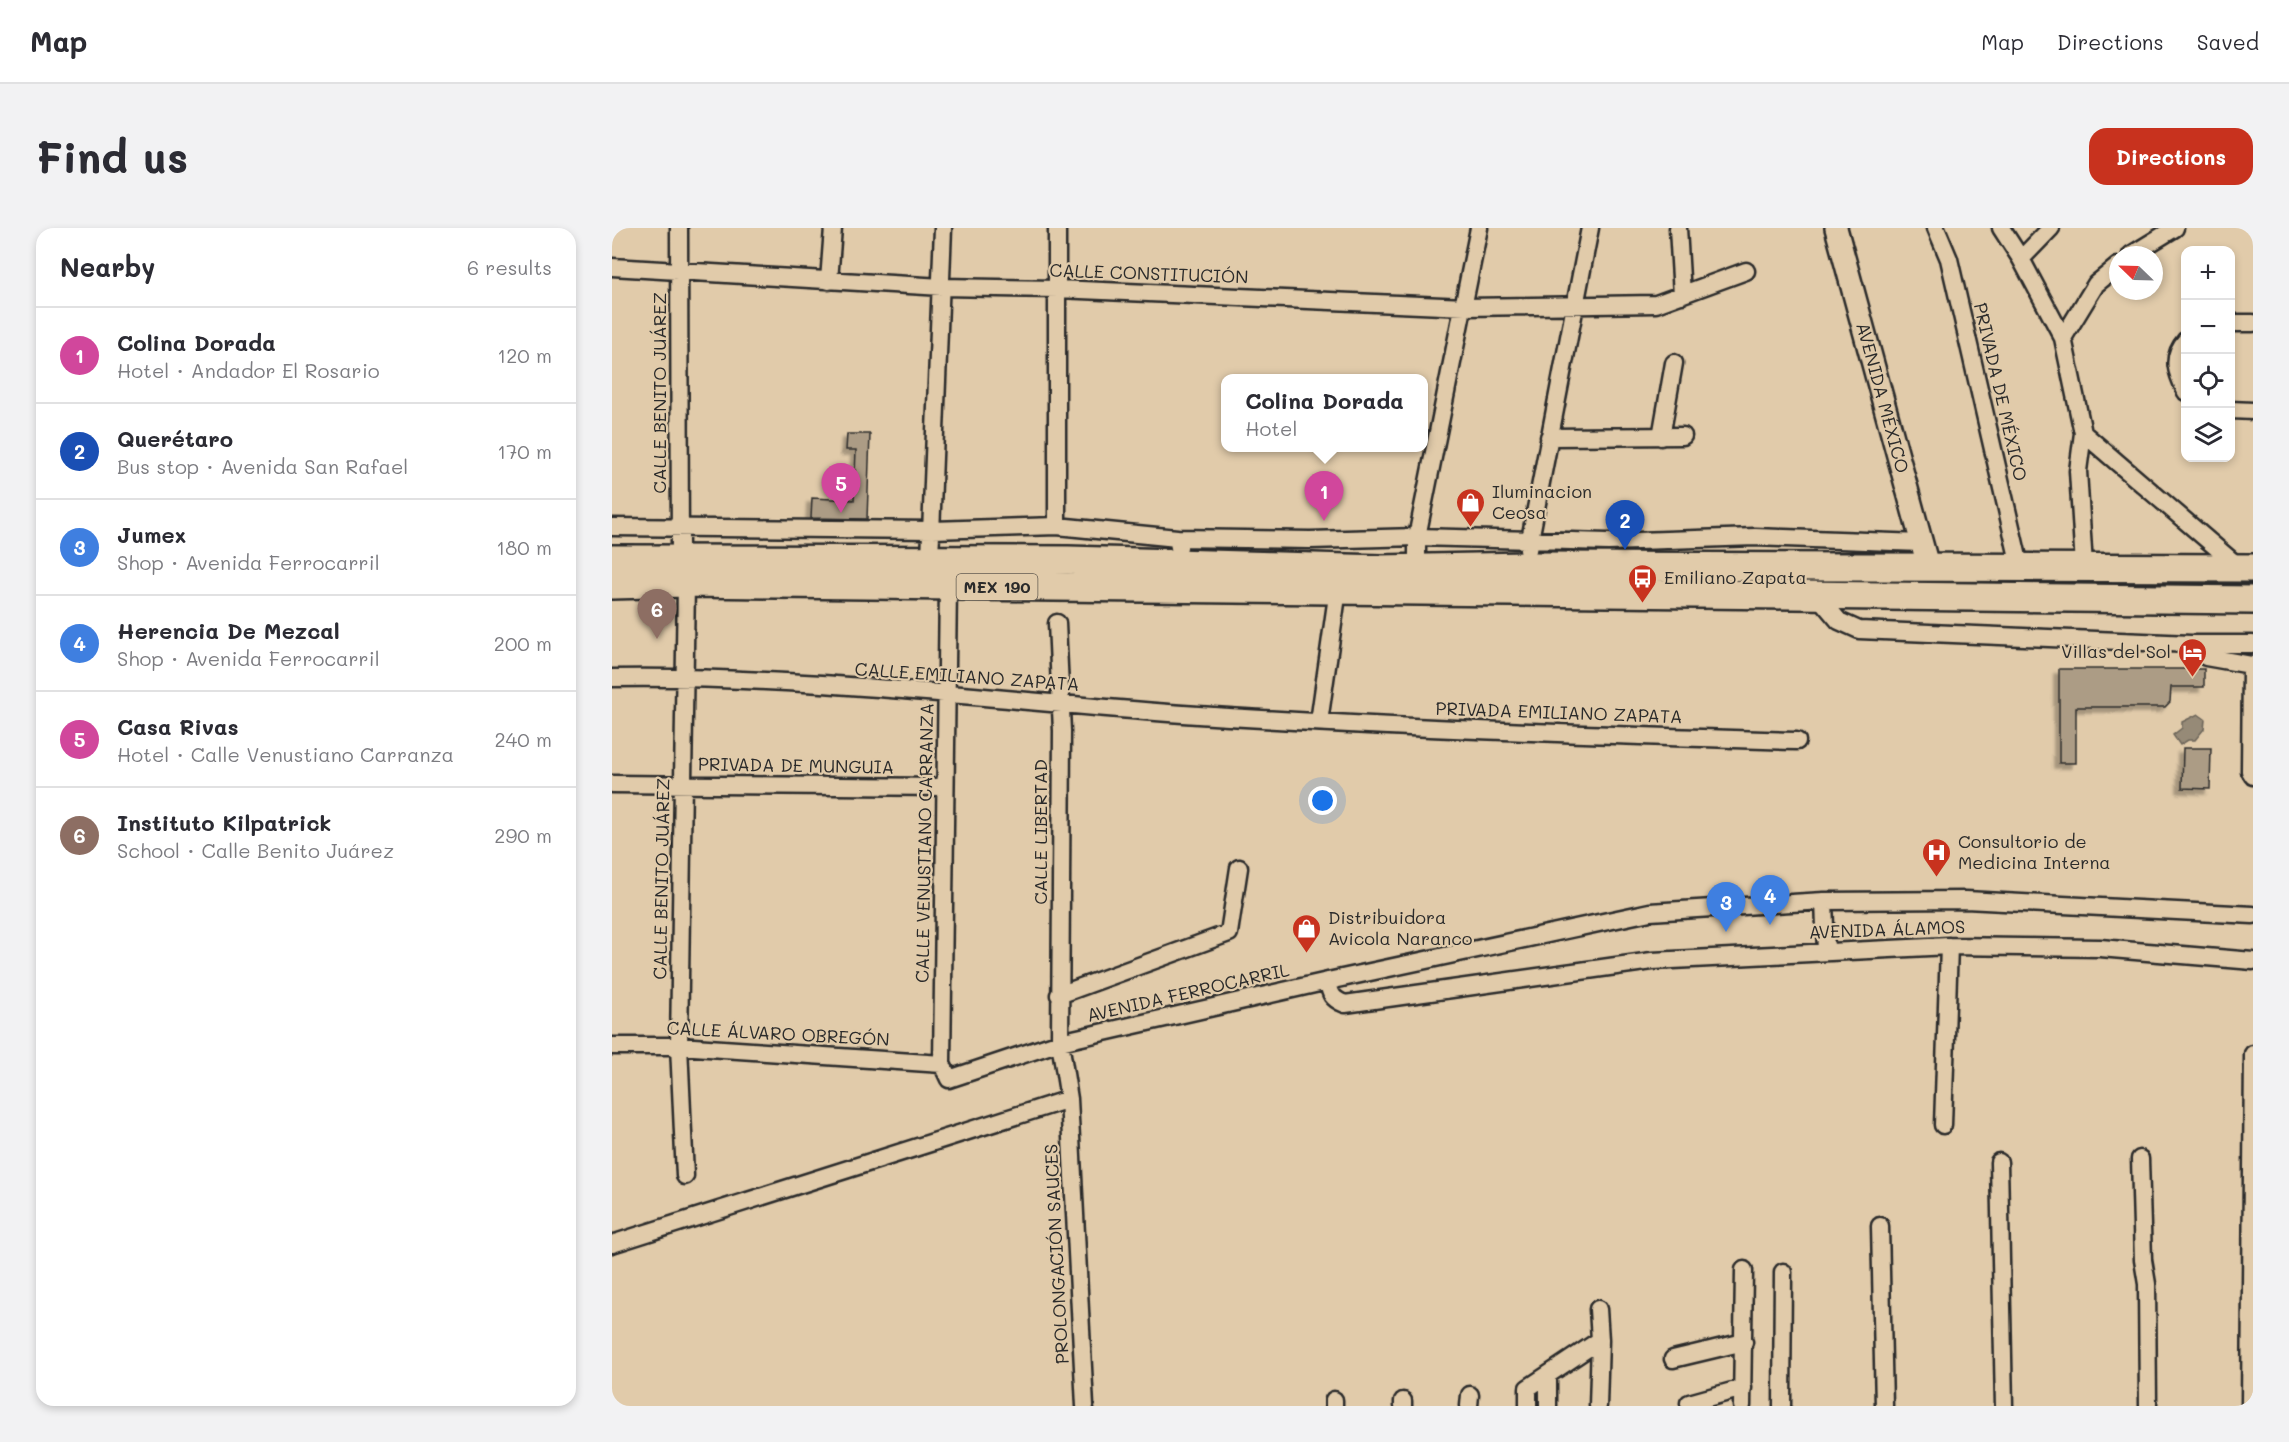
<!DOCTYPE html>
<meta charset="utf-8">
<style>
:root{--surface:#fff;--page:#f2f2f3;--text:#2b2b33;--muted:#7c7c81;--line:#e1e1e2;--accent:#c8321e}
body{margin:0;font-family:Mali,sans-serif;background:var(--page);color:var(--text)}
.controls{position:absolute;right:18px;top:18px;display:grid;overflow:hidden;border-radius:12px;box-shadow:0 3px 9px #0003}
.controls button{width:54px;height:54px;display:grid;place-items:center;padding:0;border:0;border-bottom:2px solid var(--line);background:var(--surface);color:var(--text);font:30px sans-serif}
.compass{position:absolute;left:1497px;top:18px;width:54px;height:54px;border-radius:50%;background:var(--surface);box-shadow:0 3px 9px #0003;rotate:293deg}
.you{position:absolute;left:711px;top:573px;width:21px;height:21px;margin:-15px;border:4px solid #fff;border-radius:50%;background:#1a73e8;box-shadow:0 0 0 9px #1a73e833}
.badge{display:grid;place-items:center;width:39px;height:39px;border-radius:50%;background:var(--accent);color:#fff;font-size:20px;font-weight:700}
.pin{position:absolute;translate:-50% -50px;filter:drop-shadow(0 2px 3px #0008)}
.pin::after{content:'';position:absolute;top:32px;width:21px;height:18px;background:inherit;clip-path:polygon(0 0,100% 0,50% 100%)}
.popup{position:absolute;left:609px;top:146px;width:207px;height:78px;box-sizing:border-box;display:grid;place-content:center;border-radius:12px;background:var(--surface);filter:drop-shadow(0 2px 4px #0005);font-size:20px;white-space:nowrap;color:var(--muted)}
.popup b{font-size:22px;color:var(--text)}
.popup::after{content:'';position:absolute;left:50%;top:100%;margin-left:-12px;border:12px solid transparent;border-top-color:var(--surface)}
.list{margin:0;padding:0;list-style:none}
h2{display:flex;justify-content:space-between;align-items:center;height:78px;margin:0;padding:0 24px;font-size:26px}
h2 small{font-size:20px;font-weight:400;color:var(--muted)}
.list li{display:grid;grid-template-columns:39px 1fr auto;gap:18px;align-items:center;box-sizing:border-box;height:96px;padding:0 24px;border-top:2px solid var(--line)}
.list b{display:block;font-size:22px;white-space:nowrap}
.list p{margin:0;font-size:20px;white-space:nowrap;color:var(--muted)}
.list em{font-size:20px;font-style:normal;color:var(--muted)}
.icon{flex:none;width:33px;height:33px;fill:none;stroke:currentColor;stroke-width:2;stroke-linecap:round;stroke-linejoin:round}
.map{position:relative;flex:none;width:1641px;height:1178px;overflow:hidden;border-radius:18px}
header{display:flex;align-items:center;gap:36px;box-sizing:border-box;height:84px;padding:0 30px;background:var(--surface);border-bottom:2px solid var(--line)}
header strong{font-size:28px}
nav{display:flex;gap:33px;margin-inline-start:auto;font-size:21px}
.intro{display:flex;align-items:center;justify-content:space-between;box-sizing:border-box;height:144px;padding:0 36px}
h1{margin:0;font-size:42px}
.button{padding:15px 27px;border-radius:18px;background:var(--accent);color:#fff;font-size:21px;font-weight:700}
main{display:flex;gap:36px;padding:0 36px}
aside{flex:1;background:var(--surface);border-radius:18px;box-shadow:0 3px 9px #0003}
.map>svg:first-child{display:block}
.water{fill:#968a77;stroke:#6b6459;stroke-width:1.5}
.building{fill:#ac9c85;stroke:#2b2b2b;stroke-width:1.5;filter:url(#shadow)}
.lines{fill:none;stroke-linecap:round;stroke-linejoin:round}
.minor-casing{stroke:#2b2b2b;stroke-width:21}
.tertiary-casing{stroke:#2b2b2b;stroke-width:26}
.trunk-casing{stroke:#2b2b2b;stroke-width:32}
.minor{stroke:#e1cbaa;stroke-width:16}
.tertiary{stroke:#e1cbaa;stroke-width:21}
.trunk{stroke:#e1cbaa;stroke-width:27}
.labels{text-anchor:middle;stroke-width:4.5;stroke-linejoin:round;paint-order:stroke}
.shield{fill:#e1cbaa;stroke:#625b51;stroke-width:1.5}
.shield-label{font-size:16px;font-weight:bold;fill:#2b2b2b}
.street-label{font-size:18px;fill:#2b2b2b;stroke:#e1cbaa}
.poi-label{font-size:18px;fill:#2b2b2b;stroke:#e1cbaa;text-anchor:start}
</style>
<header>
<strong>Map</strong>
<nav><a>Map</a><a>Directions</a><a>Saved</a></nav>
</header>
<div class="intro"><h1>Find us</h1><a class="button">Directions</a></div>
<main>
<aside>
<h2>Nearby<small>6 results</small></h2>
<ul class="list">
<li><span class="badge" style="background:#d1479c">1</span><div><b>Colina Dorada</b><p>Hotel · Andador El Rosario</p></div><em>120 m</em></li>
<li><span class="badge" style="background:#1a4fb4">2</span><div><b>Querétaro</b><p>Bus stop · Avenida San Rafael</p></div><em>170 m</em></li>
<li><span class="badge" style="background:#3f7fe0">3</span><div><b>Jumex</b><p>Shop · Avenida Ferrocarril</p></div><em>180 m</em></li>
<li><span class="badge" style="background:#3f7fe0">4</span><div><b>Herencia De Mezcal</b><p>Shop · Avenida Ferrocarril</p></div><em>200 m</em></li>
<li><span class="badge" style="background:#d1479c">5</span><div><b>Casa Rivas</b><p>Hotel · Calle Venustiano Carranza</p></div><em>240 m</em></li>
<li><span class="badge" style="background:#8d6e63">6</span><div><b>Instituto Kilpatrick</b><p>School · Calle Benito Juárez</p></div><em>290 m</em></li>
</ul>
</aside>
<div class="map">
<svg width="1641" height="1178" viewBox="0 0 1641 1178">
<defs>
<filter id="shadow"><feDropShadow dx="-5" dy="5" stdDeviation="1.5" flood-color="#0004"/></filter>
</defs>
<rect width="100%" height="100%" fill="#e1cbaa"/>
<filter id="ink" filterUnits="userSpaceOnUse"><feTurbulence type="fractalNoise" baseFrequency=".0167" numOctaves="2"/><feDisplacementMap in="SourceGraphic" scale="12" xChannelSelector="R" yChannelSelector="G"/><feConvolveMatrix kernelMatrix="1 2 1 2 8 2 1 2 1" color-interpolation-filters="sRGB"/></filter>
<g filter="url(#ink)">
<path class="water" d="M1586,486l7,5 -1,10 -9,11h-7l-8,5 -7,-10 9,-7v-6z"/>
<path class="building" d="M235,206h23l-3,85 -56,-1 1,-20 42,2 2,-50h-10z
M1447,441h145v18h-33l-1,15 -5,5h-89v56h-17z
M1571,520h28l-1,41 -28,-1z"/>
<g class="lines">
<defs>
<path id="minor" d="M67,0l1,330
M1066,0l4,67
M1324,0l13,31 71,307
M1389,0l20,31
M1439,0l-30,31 42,79
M1519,27l44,-27
M1506,38l-22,18 -33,54 20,95 156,134
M0,39l330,20 116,2 407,18 191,-3 90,-33
M217,53l4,-53
M1618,95h23
M1574,112c-16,18 -9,33 0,52
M1618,182l23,1
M1471,205l-5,38 6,95
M937,209l134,-1
M1049,209l13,-74
M445,298v-298
M0,299l321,3 124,-4 120,12 2,9
M565,310l133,2 107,-3 191,5 147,-5 166,6
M916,322l62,-322
M318,331l13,-331
M805,340v-31l62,-309
M336,358l-6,478 7,15 111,-37 268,-61 322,-69 174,-11 142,-1 287,15
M1205,367l22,26 20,9 332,14h62
M445,395l5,108 -2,311 9,57 16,307
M1579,416l15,13 45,8 -1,106 3,5
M0,450c191,-3 381,22 571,36 204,14 409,21 614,27
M707,494l19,-133
M0,556l332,3
M1212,673l2,51
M716,753c2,13 4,18 17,23l307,-43 297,-15 151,2 153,13
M447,767l170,-62 10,-65
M0,818h67l263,18
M1331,897l6,-179
M1528,931l3,101 4,24 1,122
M1387,934l5,244
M73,948l-6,-130 7,-463
M1268,998l4,180
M0,1016l457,-145
M1061,1131l71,-17
M1077,1175l54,-15
M722,1178v-6
M791,1178v-5
M857,1178l1,-11
M916,1178v-18l72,-48
M936,1178v-31
M986,1178l2,-66 -2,-31
M1130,1178l2,-136
M1170,1178l1,-134
M1638,1178l3,-352"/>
<g id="tertiary">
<path id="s1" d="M1224,0l92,338"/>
</g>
<path id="trunk" d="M0,331l456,1 313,9 145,-3 727,2
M0,357l74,-2 1567,17"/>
</defs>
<use href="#minor" class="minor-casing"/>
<use href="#tertiary" class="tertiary-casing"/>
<use href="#trunk" class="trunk-casing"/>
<use href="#minor" class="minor"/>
<use href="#tertiary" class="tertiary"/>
<use href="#trunk" class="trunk"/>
</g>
</g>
<defs>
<symbol id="shop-pin" viewBox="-11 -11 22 30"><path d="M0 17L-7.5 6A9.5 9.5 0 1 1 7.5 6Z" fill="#c8321e" stroke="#e1cbaa"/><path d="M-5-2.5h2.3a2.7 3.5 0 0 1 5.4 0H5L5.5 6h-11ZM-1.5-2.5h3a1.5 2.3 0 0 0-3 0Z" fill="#fff"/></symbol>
<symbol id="bus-pin" viewBox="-11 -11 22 30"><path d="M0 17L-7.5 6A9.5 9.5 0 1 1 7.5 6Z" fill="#c8321e" stroke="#e1cbaa"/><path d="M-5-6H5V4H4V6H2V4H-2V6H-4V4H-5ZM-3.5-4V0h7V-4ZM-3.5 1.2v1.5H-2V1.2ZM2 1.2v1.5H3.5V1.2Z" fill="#fff"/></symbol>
<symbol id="hotel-pin" viewBox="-11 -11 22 30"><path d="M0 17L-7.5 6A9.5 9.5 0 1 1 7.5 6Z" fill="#c8321e" stroke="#e1cbaa"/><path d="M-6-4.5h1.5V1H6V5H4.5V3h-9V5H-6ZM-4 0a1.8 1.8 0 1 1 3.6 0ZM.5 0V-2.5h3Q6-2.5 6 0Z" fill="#fff"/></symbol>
<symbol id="hospital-pin" viewBox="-11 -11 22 30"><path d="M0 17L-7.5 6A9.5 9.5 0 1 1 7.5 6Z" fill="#c8321e" stroke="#e1cbaa"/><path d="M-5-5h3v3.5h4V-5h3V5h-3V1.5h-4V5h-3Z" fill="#fff"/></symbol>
</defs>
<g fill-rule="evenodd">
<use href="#shop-pin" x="842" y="258" width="33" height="45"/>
<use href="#bus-pin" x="1014" y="334" width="33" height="45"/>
<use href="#hotel-pin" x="1564" y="408" width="33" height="45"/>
<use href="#hospital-pin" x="1308" y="608" width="33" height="45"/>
<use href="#shop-pin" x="678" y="684" width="33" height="45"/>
</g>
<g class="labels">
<rect class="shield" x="344.5" y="346" width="81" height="26" rx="4.5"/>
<g class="shield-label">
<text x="385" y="365">MEX 190</text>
</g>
<g class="street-label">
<text transform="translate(537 46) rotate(2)" y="6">CALLE CONSTITUCIÓN</text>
<text transform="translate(1388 164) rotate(77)" y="6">PRIVADA DE MÉXICO</text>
<text transform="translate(48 165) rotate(-90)" y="6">CALLE BENITO JUÁREZ</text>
<text dy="6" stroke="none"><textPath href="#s1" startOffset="176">AVENIDA MÉXICO</textPath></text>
<text transform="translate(355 449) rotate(4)" y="6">CALLE EMILIANO ZAPATA</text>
<text transform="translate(947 485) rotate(2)" y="6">PRIVADA EMILIANO ZAPATA</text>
<text transform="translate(184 538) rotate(1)" y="6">PRIVADA DE MUNGUIA</text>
<text transform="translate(429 604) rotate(-90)" y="6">CALLE LIBERTAD</text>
<text transform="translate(313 615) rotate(-89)" y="6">CALLE VENUSTIANO CARRANZA</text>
<text transform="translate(50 651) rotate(-89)" y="6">CALLE BENITO JUÁREZ</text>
<text transform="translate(1275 702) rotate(-2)" y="6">AVENIDA ÁLAMOS</text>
<text transform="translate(576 765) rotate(-13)" y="6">AVENIDA FERROCARRIL</text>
<text transform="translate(166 806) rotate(3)" y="6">CALLE ÁLVARO OBREGÓN</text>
<text transform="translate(445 1026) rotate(-93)" y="6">PROLONGACIÓN SAUCES</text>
</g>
<g class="poi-label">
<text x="880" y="270">Iluminacion<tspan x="880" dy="21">Ceosa</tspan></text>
<text x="1052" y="356">Emiliano Zapata</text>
<text x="1559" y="430" text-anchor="end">Villas del Sol</text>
<text x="1346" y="620">Consultorio de<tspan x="1346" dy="21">Medicina Interna</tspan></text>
<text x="716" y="696">Distribuidora<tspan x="716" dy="21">Avicola Naranco</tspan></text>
</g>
</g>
</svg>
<div class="controls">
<button>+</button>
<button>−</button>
<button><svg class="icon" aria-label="locate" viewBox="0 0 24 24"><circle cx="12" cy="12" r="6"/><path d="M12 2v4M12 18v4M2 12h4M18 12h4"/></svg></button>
<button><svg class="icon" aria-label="layers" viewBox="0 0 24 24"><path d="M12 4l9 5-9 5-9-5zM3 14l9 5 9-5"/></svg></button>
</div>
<svg class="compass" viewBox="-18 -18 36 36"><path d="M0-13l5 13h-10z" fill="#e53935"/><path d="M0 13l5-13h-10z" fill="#7c7c81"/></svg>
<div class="you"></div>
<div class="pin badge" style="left:712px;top:293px;background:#d1479c">1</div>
<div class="popup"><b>Colina Dorada</b>Hotel</div>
<div class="pin badge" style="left:1013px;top:322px;background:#1a4fb4">2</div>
<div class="pin badge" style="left:1114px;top:704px;background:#3f7fe0">3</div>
<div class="pin badge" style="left:1158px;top:697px;background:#3f7fe0">4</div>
<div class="pin badge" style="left:229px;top:285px;background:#d1479c">5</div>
<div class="pin badge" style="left:45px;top:411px;background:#8d6e63">6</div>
</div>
</main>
